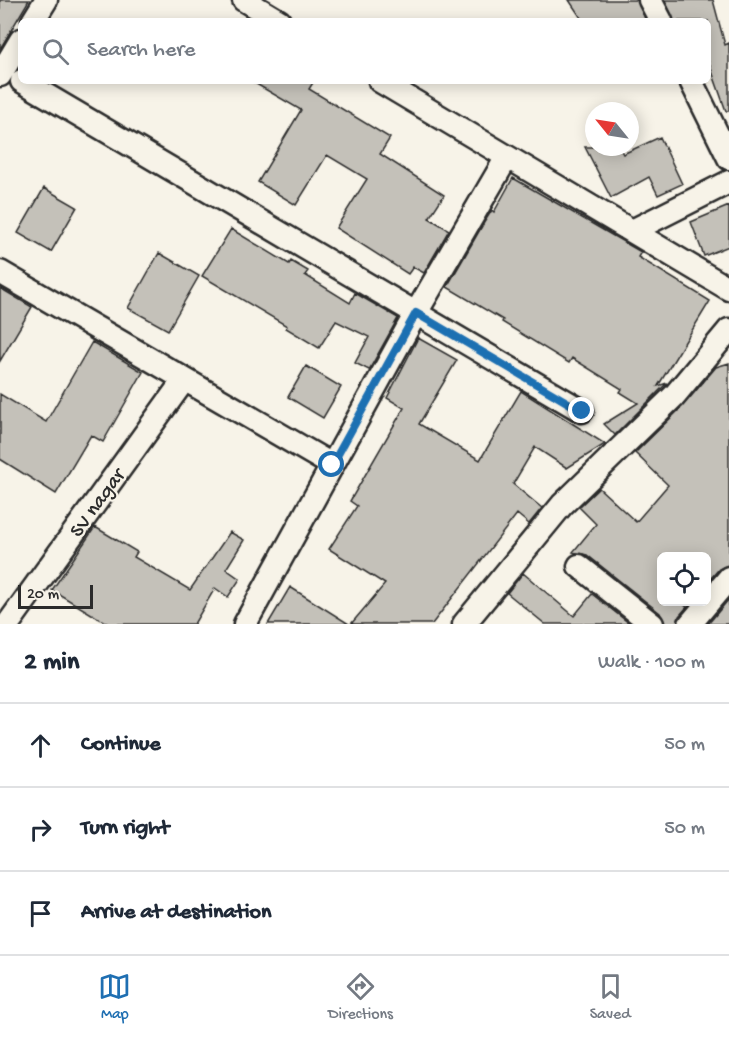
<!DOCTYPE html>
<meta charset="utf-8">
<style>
:root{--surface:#fff;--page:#f6f6f7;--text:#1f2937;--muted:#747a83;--line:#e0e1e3;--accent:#1f6fb2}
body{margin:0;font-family:"Gochi Hand",sans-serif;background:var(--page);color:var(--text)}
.controls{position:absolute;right:18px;bottom:18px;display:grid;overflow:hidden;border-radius:9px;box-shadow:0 3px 15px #0003}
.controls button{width:54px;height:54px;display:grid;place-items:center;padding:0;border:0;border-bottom:2px solid var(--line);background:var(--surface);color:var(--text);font:30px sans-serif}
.compass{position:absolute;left:585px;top:102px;width:54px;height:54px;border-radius:50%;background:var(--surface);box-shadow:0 3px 15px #0003;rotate:300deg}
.scale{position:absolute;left:18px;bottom:15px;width:75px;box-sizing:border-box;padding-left:6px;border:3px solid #2b2b2b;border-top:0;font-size:16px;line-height:21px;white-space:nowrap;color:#2b2b2b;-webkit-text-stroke:4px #f7f3e8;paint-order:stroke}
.stop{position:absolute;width:18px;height:18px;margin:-14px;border:4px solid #1f6fb2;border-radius:50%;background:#fff}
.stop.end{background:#1f6fb2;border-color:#fff;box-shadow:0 2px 6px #0008}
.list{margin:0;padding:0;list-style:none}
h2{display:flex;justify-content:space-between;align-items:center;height:78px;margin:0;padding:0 24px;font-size:26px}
h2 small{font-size:20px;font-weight:400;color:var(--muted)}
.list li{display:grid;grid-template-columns:39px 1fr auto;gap:18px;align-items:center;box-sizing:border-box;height:84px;padding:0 24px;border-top:2px solid var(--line)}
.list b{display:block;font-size:22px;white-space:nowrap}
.list em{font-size:20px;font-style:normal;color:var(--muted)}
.icon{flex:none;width:33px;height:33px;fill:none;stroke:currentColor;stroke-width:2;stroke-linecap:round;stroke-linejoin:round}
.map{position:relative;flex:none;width:729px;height:624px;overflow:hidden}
.search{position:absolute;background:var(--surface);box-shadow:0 3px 15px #0003;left:18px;right:18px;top:18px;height:66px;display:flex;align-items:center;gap:15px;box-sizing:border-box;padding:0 21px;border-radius:9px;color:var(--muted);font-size:22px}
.sheet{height:330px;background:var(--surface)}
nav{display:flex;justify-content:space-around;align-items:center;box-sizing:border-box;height:84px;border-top:2px solid var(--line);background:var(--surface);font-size:16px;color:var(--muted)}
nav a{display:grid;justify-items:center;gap:3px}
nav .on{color:var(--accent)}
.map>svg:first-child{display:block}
.building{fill:#c4c1b9;stroke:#2b2b2b;stroke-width:1.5}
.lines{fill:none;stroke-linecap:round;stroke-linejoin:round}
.minor-casing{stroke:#2b2b2b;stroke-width:27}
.minor{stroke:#f7f3e8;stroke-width:22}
.route{stroke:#1f6fb2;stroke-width:8}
.labels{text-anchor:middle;stroke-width:4.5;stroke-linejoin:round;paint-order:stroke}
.street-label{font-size:21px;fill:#2b2b2b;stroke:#f7f3e8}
</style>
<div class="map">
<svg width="729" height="624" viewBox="0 0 729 624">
<rect width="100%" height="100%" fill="#f7f3e8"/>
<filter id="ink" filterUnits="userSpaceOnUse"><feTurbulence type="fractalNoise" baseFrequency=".0167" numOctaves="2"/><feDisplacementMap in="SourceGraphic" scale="12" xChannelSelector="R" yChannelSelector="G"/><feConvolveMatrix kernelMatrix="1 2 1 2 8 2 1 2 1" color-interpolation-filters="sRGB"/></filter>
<g filter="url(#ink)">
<path class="building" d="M0,0h29l-29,49z
M569,0h68l9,21h-63z
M665,0h48l12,45 4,-2v68h-3l-18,-51v-39h-34z
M251,81h63l-5,8 81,49 -10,16 64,41 -15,23 20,12 -25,43 -11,-6 -5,7 -72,-46 31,-49 -40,-24 -31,50 -38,-23 43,-72z
M660,137l22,47 -24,11 -9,-18 -38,21 -26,-51h34l4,7z
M513,178l128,74 -3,5 72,44 -52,85 9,-3 -52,52 -11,-11 34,-21 -18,-11 2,-3 -50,-31 -3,5 -67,-41 1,-2 -56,-33 38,-66 7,-11 2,2z
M44,188l33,19 -26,45 -33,-19z
M729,206v40l-25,10 -13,-34z
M231,229l58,35 2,-3 17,10 -3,4 45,28 5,-10 43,25 -29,52 -14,-7 14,-26 -33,-16 -17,27 -33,-20 1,-2 -85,-50z
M159,253l40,23 -31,54 -40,-22z
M0,288l32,19 -32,54z
M418,338l39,22 -38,64 61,36 41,-69 84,53 -38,24 -32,-21 -22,37 29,24 -13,16 -12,-10 -85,110h-81l34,-40 -56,-35 28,-43 -7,-5 54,-93 -17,-10z
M92,342l51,30 -40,70 -12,-7 -35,59 -56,-35v-65l46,28z
M729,363v202l-10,4 -8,9 -5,-5v-17h-44v46h18l7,5 -8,9 -2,8h-12l-5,-11 -73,-58 -14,-3 23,-28 -17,-17 20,-19 37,34 32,-37 -33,-32 48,-47 33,-39z
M306,366l35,21 -18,31 -35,-21z
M95,527l42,25 -3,5 56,33 40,-58 14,8 -18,29 14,10 -12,18 -13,-9 -21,36h-86l-56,-34z
M523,573l51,43 18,-22 38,30h-85l-38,-31z
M290,587l59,37h-81z
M729,599v25h-21z"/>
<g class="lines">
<defs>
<path id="minor" d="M244,0l35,21
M650,0l11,21
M33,21l13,-21
M0,75l21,-35
M22,81l560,330
M380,81l349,208
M691,81l38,77
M632,231l97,-49
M0,272l332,193
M579,566l73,58
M8,624l176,-244
M245,624l171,-311 91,-156
M464,624l98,-119 112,-109 55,-66
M690,624l39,-46"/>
</defs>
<use href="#minor" class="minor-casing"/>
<use href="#minor" class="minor"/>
</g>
</g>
<g class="lines" filter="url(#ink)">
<path class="route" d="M332,465l84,-152 166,98"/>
</g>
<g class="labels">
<g class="street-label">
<text transform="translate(96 502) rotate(-54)" y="7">SV nagar</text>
</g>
</g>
</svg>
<div class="controls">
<button><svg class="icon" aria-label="locate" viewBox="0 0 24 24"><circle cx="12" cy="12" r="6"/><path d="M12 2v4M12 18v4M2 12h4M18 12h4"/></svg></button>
</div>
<svg class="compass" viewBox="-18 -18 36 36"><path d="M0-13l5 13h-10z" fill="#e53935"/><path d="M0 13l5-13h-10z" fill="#747a83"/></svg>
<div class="scale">20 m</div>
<div class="stop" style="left:332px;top:465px"></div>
<div class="stop end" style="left:582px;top:411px"></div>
<div class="search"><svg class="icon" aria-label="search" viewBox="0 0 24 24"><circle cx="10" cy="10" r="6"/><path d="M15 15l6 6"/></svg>Search here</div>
</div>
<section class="sheet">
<h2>2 min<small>Walk · 100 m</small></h2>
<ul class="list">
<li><svg class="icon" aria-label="ahead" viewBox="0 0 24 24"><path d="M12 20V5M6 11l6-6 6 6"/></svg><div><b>Continue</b></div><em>50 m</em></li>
<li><svg class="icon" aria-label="right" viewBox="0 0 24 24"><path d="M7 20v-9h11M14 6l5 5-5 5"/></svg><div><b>Turn right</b></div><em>50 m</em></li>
<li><svg class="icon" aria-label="arrive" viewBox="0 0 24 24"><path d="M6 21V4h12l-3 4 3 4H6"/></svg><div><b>Arrive at destination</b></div></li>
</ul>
</section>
<nav>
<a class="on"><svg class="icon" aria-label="map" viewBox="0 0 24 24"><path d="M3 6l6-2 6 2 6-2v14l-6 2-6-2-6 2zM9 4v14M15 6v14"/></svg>Map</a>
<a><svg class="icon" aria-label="directions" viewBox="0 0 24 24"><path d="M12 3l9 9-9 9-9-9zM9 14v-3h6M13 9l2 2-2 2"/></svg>Directions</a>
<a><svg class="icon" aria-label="saved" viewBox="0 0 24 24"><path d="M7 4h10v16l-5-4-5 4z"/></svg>Saved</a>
</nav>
